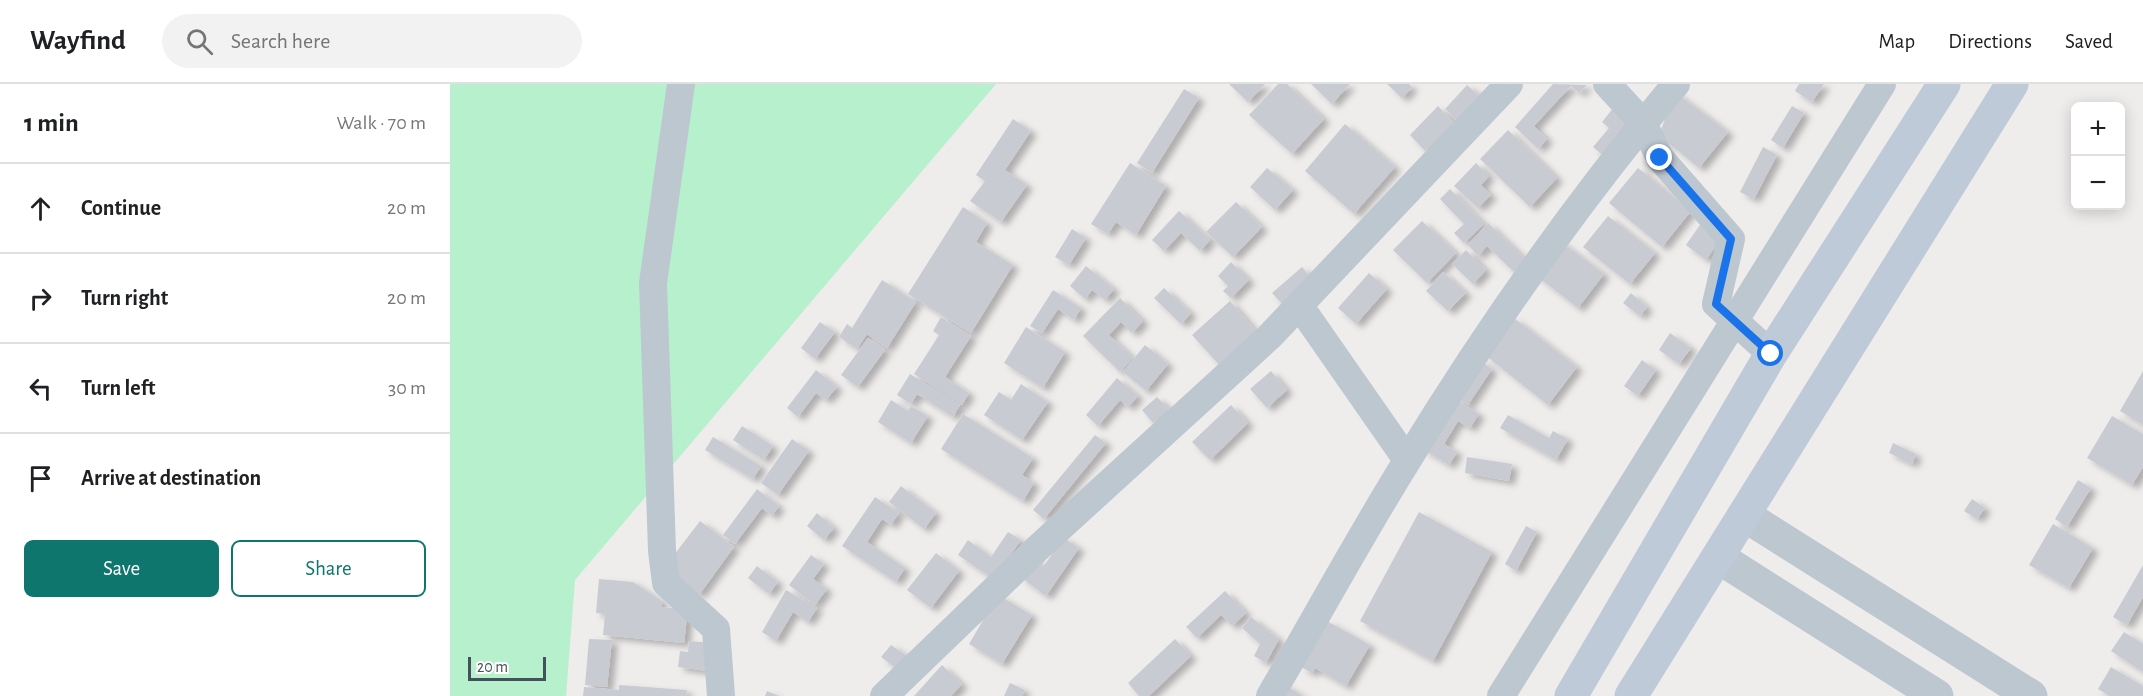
<!DOCTYPE html>
<meta charset="utf-8">
<style>
:root{--surface:#fff;--page:#f2f2f2;--text:#202124;--muted:#757577;--line:#e0e0e0;--accent:#0f766e}
body{margin:0;font-family:"Alegreya Sans",sans-serif;background:var(--page);color:var(--text)}
.controls{position:absolute;right:18px;top:18px;display:grid;overflow:hidden;border-radius:9px;box-shadow:0 3px 15px #0003}
.controls button{width:54px;height:54px;display:grid;place-items:center;padding:0;border:0;border-bottom:2px solid var(--line);background:var(--surface);color:var(--text);font:30px sans-serif}
.scale{position:absolute;left:18px;bottom:15px;width:78px;box-sizing:border-box;padding-left:6px;border:3px solid #44505a;border-top:0;font-size:16px;line-height:21px;white-space:nowrap;color:#44505a;-webkit-text-stroke:4px #fff;paint-order:stroke}
.stop{position:absolute;width:18px;height:18px;margin:-14px;border:4px solid #1a73e8;border-radius:50%;background:#fff}
.stop.end{background:#1a73e8;border-color:#fff;box-shadow:0 2px 6px #0008}
.list{margin:0;padding:0;list-style:none}
h2{display:flex;justify-content:space-between;align-items:center;height:78px;margin:0;padding:0 24px;font-size:26px}
h2 small{font-size:20px;font-weight:400;color:var(--muted)}
.list li{display:grid;grid-template-columns:39px 1fr auto;gap:18px;align-items:center;box-sizing:border-box;height:90px;padding:0 24px;border-top:2px solid var(--line)}
.list b{display:block;font-size:22px;white-space:nowrap}
.list em{font-size:20px;font-style:normal;color:var(--muted)}
.actions{display:flex;gap:12px;padding:18px 24px}
.actions a{flex:1;padding:14px 0;border:2px solid var(--accent);border-radius:9px;text-align:center;font-size:21px;color:var(--accent)}
.actions .main{background:var(--accent);color:#fff}
.icon{flex:none;width:33px;height:33px;fill:none;stroke:currentColor;stroke-width:2;stroke-linecap:round;stroke-linejoin:round}
.map{position:relative;flex:none;width:1693px;height:612px;overflow:hidden}
header{display:flex;align-items:center;gap:36px;box-sizing:border-box;height:84px;padding:0 30px;background:var(--surface);border-bottom:2px solid var(--line)}
header strong{font-size:28px}
nav{display:flex;gap:33px;margin-inline-start:auto;font-size:21px}
.search{width:420px;height:54px;background:var(--page);display:flex;align-items:center;gap:15px;box-sizing:border-box;padding:0 21px;border-radius:33px;color:var(--muted);font-size:22px}
main{display:flex}
aside{flex:1;background:var(--surface)}
.map>svg:first-child{display:block}
.green{fill:#b7f0cc}
.building{fill:#c9cbd2;filter:url(#shadow)}
.lines{fill:none;stroke-linecap:round;stroke-linejoin:round}
.minor{stroke:#bcc7d0;stroke-width:28}
.tertiary{stroke:#bcc7d0;stroke-width:33}
.secondary{stroke:#becad7;stroke-width:33}
.route{stroke:#1a73e8;stroke-width:8}
</style>
<header>
<strong>Wayfind</strong>
<div class="search"><svg class="icon" aria-label="search" viewBox="0 0 24 24"><circle cx="10" cy="10" r="6"/><path d="M15 15l6 6"/></svg>Search here</div>
<nav><a>Map</a><a>Directions</a><a>Saved</a></nav>
</header>
<main>
<aside>
<h2>1 min<small>Walk · 70 m</small></h2>
<ul class="list">
<li><svg class="icon" aria-label="ahead" viewBox="0 0 24 24"><path d="M12 20V5M6 11l6-6 6 6"/></svg><div><b>Continue</b></div><em>20 m</em></li>
<li><svg class="icon" aria-label="right" viewBox="0 0 24 24"><path d="M7 20v-9h11M14 6l5 5-5 5"/></svg><div><b>Turn right</b></div><em>20 m</em></li>
<li><svg class="icon" aria-label="left" viewBox="0 0 24 24"><path d="M17 20v-9H6M10 6l-5 5 5 5"/></svg><div><b>Turn left</b></div><em>30 m</em></li>
<li><svg class="icon" aria-label="arrive" viewBox="0 0 24 24"><path d="M6 21V4h12l-3 4 3 4H6"/></svg><div><b>Arrive at destination</b></div></li>
</ul>
<div class="actions"><a class="main">Save</a><a>Share</a></div>
</aside>
<div class="map">
<svg width="1693" height="612" viewBox="0 0 1693 612">
<defs>
<filter id="shadow"><feDropShadow dx="6" dy="4" stdDeviation="3" flood-color="#0004"/></filter>
</defs>
<rect width="100%" height="100%" fill="#efecec"/>
<path class="green" d="M0,0h546l-421,496 -9,116h-116z"/>
<path class="building" d="M779,0h36l-17,18z
M828,0h9l37,35 -32,35 -43,-39z
M861,0h39l-18,20z
M937,0h22l3,3 -10,11z
M1103,0l34,1 -8,8 -8,-7 -37,40 13,13 -9,10 -23,-22z
M1349,0h25l-12,18 -17,-11z
M1017,1l16,14 -23,24 -15,-14z
M734,5l15,9 -47,75 -15,-10z
M1225,8l53,40 -29,36 -40,-33z
M988,22l16,17 -29,28 -15,-16z
M1342,22l12,7 -21,35 -12,-8z
M1164,23l20,16 -29,34 -12,-10 16,-19 -7,-6z
M563,35l18,12 -26,39 22,15 -26,37 -31,-21 15,-20 -9,-6z
M895,40l50,43 -41,47 -49,-43z
M1058,46l49,48 -27,29 -50,-48z
M1313,63l14,8 -23,44 -14,-7z
M680,79l36,23 -30,49 -20,-13 -8,12 -17,-10z
M1026,79l13,13 -8,9 10,10 -13,13 -24,-22z
M817,84l26,22 -18,20 -25,-23z
M1188,84l53,43 -29,36 -53,-44z
M1000,105l34,35 -20,19 -10,-10 10,-9 -24,-25z
M786,118l26,25 -29,30 -27,-25z
M513,123l24,16 -11,19 37,23 -42,68 -63,-39z
M729,127l31,29 -10,11 -19,-18 -17,18 -12,-11z
M1158,132l47,37 -25,31 -47,-37z
M1254,135l20,15 -18,26 -20,-15z
M972,137l34,32 -29,30 -34,-33z
M1038,139l38,37 -12,12 -27,-26 -9,10 -10,-11z
M622,145l14,9 -17,27 -14,-8z
M1110,157l44,33 -26,34 -44,-34z
M1016,166l20,20 -13,14 -21,-20z
M781,178l18,18 -18,18 -8,-7 5,-5 -10,-10z
M636,182l28,23 -9,11 -13,-10 -7,9 -15,-13z
M852,183l11,13 -29,26 -12,-13z
M993,188l23,21 -18,18 -22,-20z
M919,189l18,16 -31,35 -18,-16z
M432,196l34,22 -29,46 -20,-14 -10,15 -18,-12 8,-13 5,4z
M714,204l27,25 -10,11 -27,-26z
M603,206l28,18 -7,12 -16,-11 -16,24 -12,-7z
M1181,209l16,14 -7,9 -17,-13z
M670,214l23,23 -11,12 -11,-11 -12,13 24,23 -13,14 -37,-36z
M780,217l29,34 -37,33 -30,-33z
M491,233l30,19 -26,41 24,16 -7,12 -48,-31 25,-39 -6,-4z
M1064,234l63,49 -29,38 -63,-50z
M370,238l15,10 -20,27 -14,-11z
M576,243l39,25 -22,36 -39,-25z
M1220,249l21,15 -12,16 -20,-14z
M418,254l17,12 -27,37 -17,-12z
M695,261l23,19 -22,27 -23,-19z
M1029,276l13,9 -24,36 -13,-9z
M1192,276l14,10 -18,26 -14,-10z
M366,286l21,17 -11,13 -10,-7 -18,24 -11,-9z
M821,287l16,19 -20,18 -17,-19z
M1693,287v54l-23,-14z
M460,290l50,31 -7,12 -36,-23 -6,10 -14,-9z
M667,294l21,18 -10,11 -8,-7 -22,26 -12,-11z
M571,300l27,18 -26,38 -38,-25 15,-23 12,8z
M707,313l12,12 -16,14 -11,-13z
M1003,314l26,16 -9,14 -12,-7 -14,23 13,8 -8,13 -27,-16z
M441,316l17,11 3,-5 17,10 -17,27 -33,-21z
M781,321l17,18 -38,37 -18,-18z
M513,330l70,44 -11,17 12,8 -11,18 -82,-52z
M1058,331l41,23 4,-7 15,8 -12,21 -56,-32z
M1662,332l31,18v33l-11,18 -45,-27z
M292,342l31,20 -9,14 -31,-20z
M645,351l11,8 -62,76 -11,-9z
M263,353l48,29 -8,13 -48,-29z
M342,355l17,12 -31,44 -17,-12z
M1443,359l23,11 -4,10 -23,-11z
M1017,373l45,7 -3,17 -44,-8z
M1628,396l13,8 -24,39 -12,-8z
M451,402l35,27 -12,16 -35,-27z
M307,405l22,17 -7,10 -10,-8 -27,36 -12,-9z
M425,413l24,16 -8,12 -9,-6 -15,23 38,26 -9,14 -54,-36z
M1522,415l13,9 -8,11 -13,-8z
M969,428l73,40 -59,109 -73,-40z
M367,429l17,15 -10,12 -17,-14z
M250,437l34,26 -35,48 -25,-19v-21z
M1603,440l40,24 -24,40 -40,-23z
M1076,442l11,6 -21,39 -11,-7z
M558,448l13,8 -28,39 -35,-24 10,-15 23,17z
M613,453l16,11 -33,48 -26,-19 13,-19 11,8z
M486,469l23,18 -28,37 -24,-18z
M361,471l13,9 -11,15 14,10 -12,16 -26,-20z
M1693,481v32l-16,28 -14,-8z
M307,482l21,16 -9,12 -21,-16z
M149,495l34,3 29,19 -1,6 27,2 -4,34 -81,-8 2,-21 -9,-1z
M336,506l31,18 -9,14 -15,-10 -17,29 -14,-9z
M775,507l21,22 -14,13 -11,-11 -24,23 -11,-11z
M548,511l34,20 -30,49 -33,-20z
M801,533l28,22 -13,24 -12,-7 6,-12 -18,-16z
M877,537l43,24 -24,41 -31,-18 -3,5 -11,-6z
M1674,548l19,12v28l-32,-21z
M139,555l23,1 -5,47 -22,-2z
M725,555l16,17 -42,40h-10l-11,-13z
M239,557l22,2 -3,28 -30,-4 2,-16 8,1z
M441,561l19,13 -10,13 -19,-14z
M492,581l20,19 -11,12h-37z
M1661,583l32,19v10h-33l-12,-7z
M560,599l15,7 -3,6h-18z
M834,600l19,12h-27z
M169,601l68,5 -1,6h-103l1,-9 35,3z
M317,607l12,5h-14z"/>
<g class="lines">
<path class="minor" d="M231,0l-28,199 9,268 4,32 50,46 5,67
M1157,0l36,39 17,35 71,81 -15,65 55,50
M849,221l108,155
M434,612l156,-150 229,-209 240,-253
M820,612c46,-78 89,-158 137,-235 80,-131 170,-259 269,-377
M1051,612l381,-612"/>
<path class="tertiary" d="M1294,431l287,181
M1268,473l219,139"/>
<path class="secondary" d="M1121,612l200,-342 173,-270
M1181,612l381,-612"/>
</g>
<g class="lines">
<path class="route" d="M1210,74l71,81 -15,65 55,50"/>
</g>
</svg>
<div class="controls">
<button>+</button>
<button>−</button>
</div>
<div class="scale">20 m</div>
<div class="stop" style="left:1321px;top:270px"></div>
<div class="stop end" style="left:1210px;top:74px"></div>
</div>
</main>
